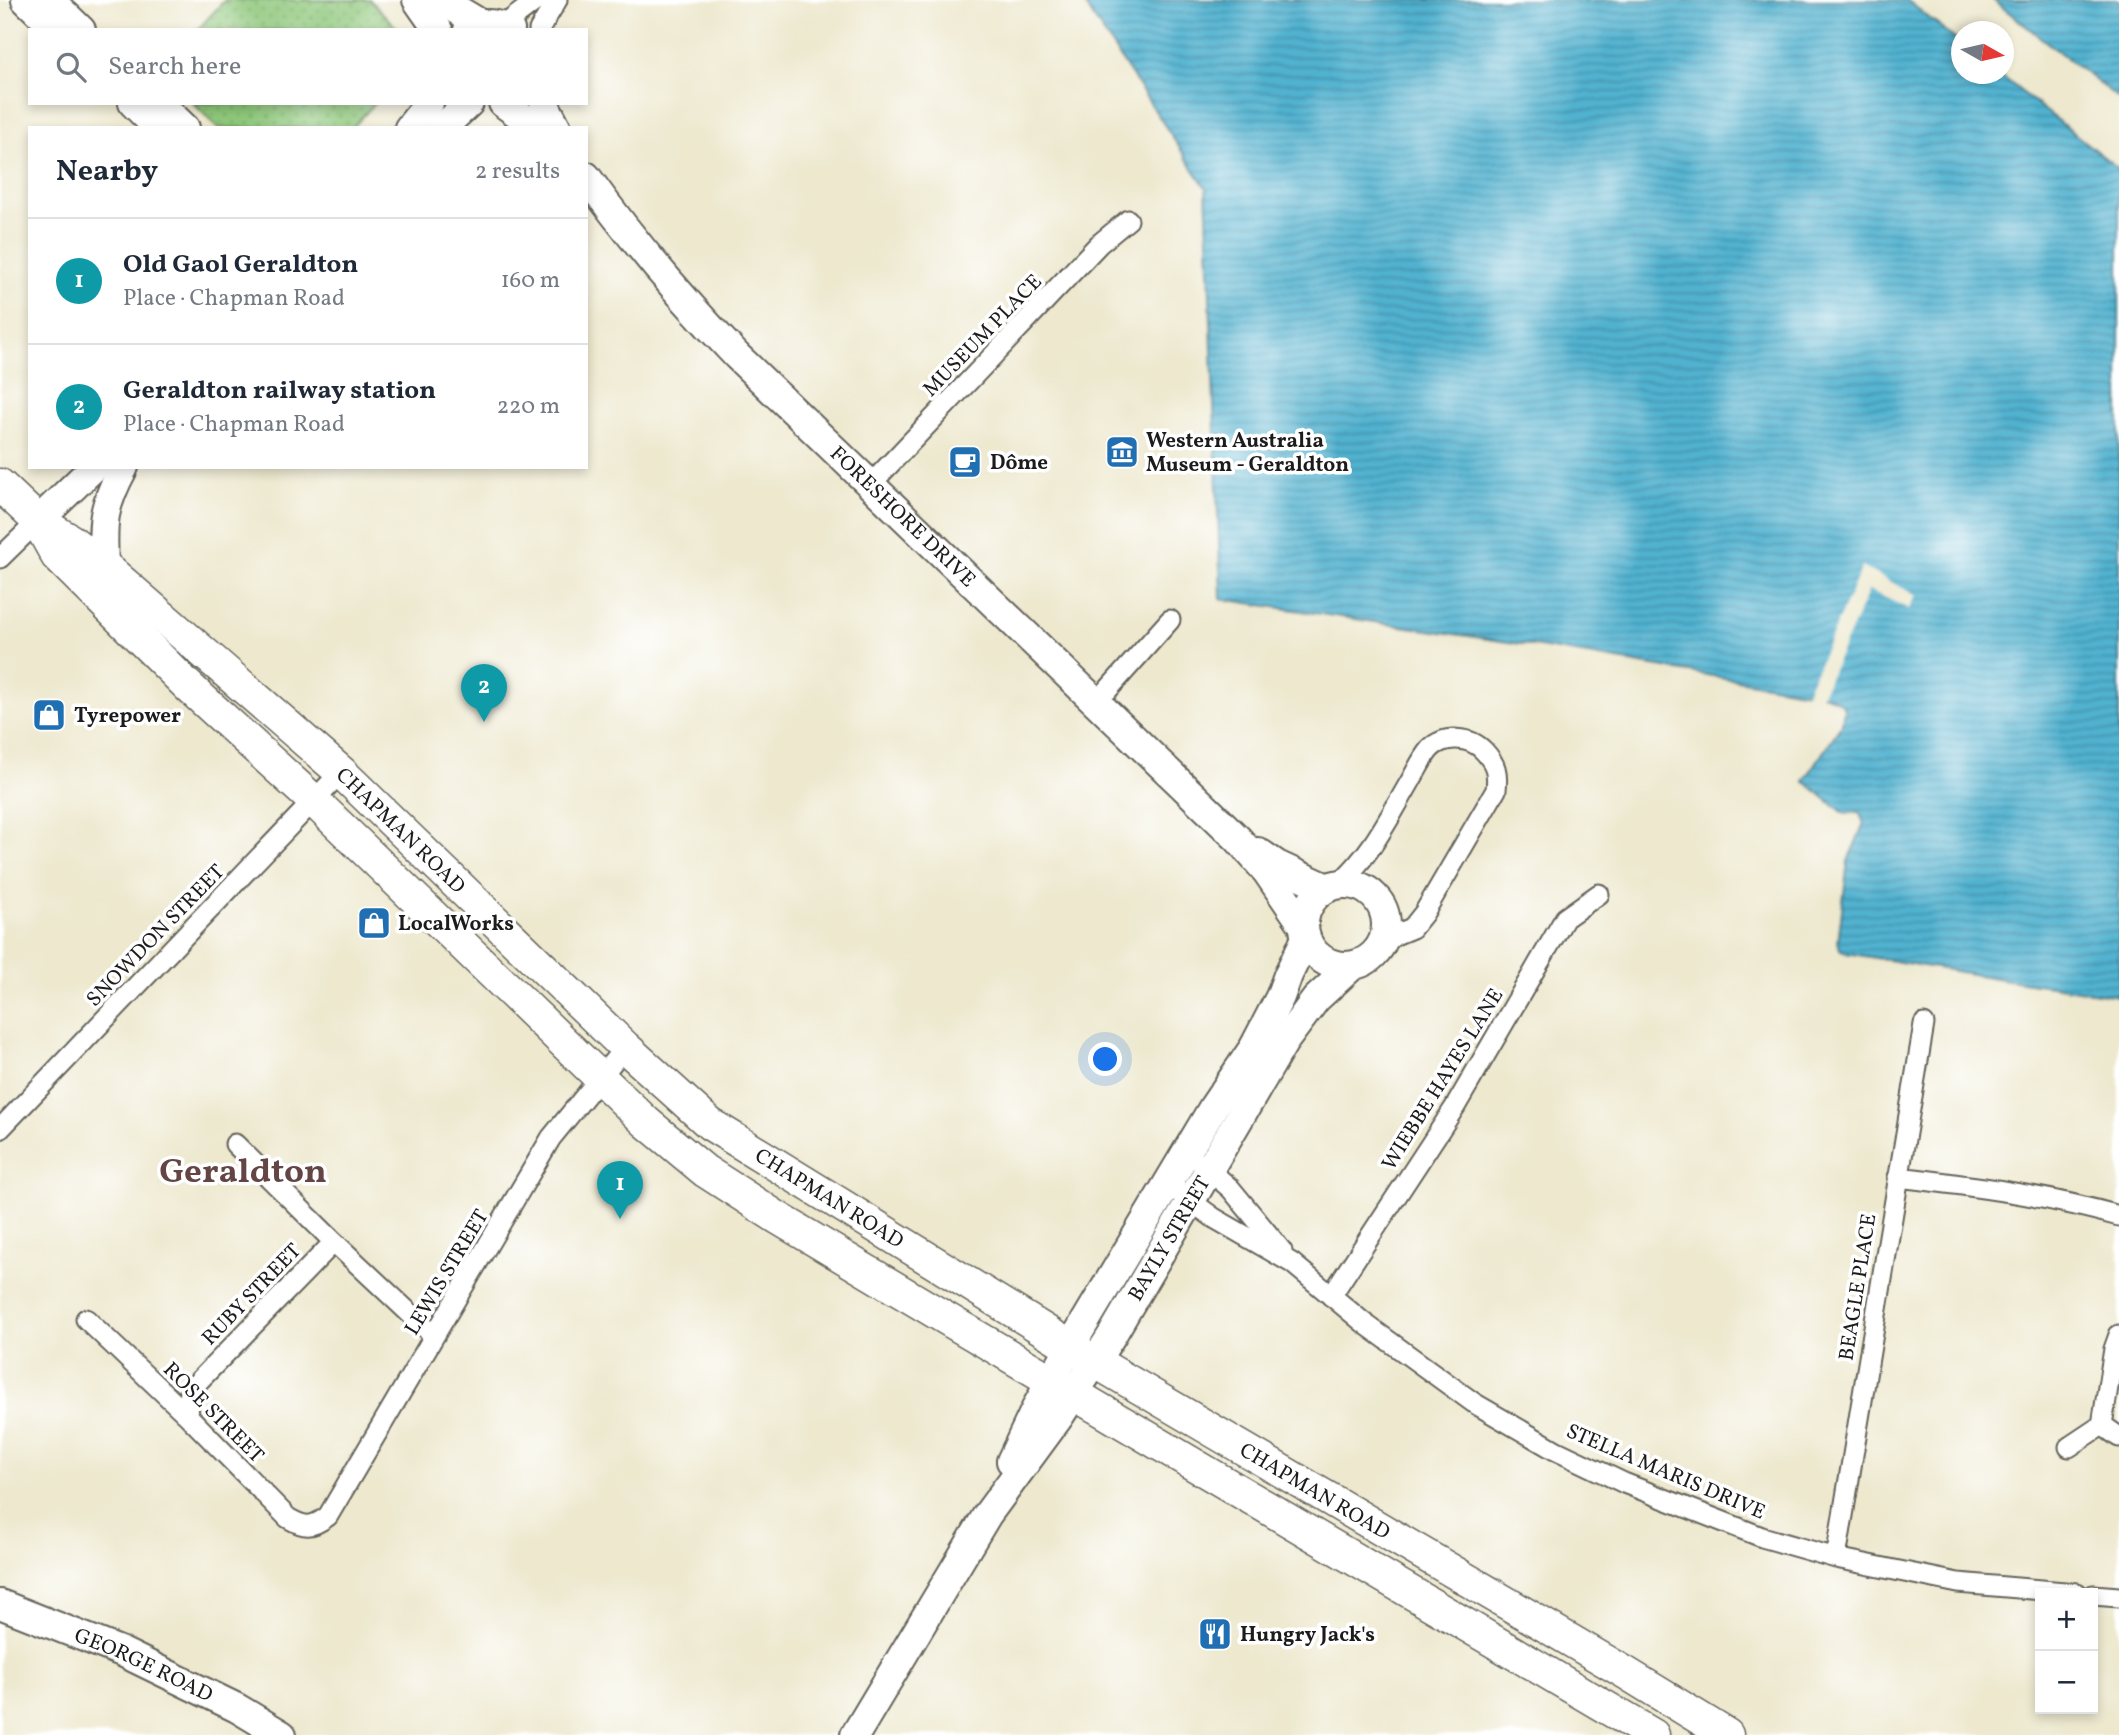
<!DOCTYPE html>
<meta charset="utf-8">
<style>
:root{--surface:#fff;--page:#f2f2f3;--text:#1f2937;--muted:#747a83;--line:#e0e1e3;--accent:#1f6fb2}
body{margin:0;font-family:Vollkorn,serif;background:var(--page);color:var(--text)}
.controls{position:absolute;right:21px;bottom:21px;display:grid;overflow:hidden;border-radius:0px;box-shadow:0 4px 10px #0003}
.controls button{width:63px;height:63px;display:grid;place-items:center;padding:0;border:0;border-bottom:2px solid var(--line);background:var(--surface);color:var(--text);font:35px sans-serif}
.compass{position:absolute;left:1951px;top:21px;width:63px;height:63px;border-radius:50%;background:var(--surface);box-shadow:0 4px 10px #0003;rotate:98deg}
.you{position:absolute;left:1106px;top:1060px;width:24px;height:24px;margin:-18px;border:5px solid #fff;border-radius:50%;background:#1a73e8;box-shadow:0 0 0 10px #1a73e833}
.badge{display:grid;place-items:center;width:46px;height:46px;border-radius:50%;background:var(--accent);color:#fff;font-size:23px;font-weight:700}
.pin{position:absolute;translate:-50% -58px;filter:drop-shadow(0 2px 4px #0008)}
.pin::after{content:'';position:absolute;top:37px;width:24px;height:21px;background:inherit;clip-path:polygon(0 0,100% 0,50% 100%)}
.list{margin:0;padding:0;list-style:none}
h2{display:flex;justify-content:space-between;align-items:center;height:91px;margin:0;padding:0 28px;font-size:30px}
h2 small{font-size:23px;font-weight:400;color:var(--muted)}
.list li{display:grid;grid-template-columns:46px 1fr auto;gap:21px;align-items:center;box-sizing:border-box;height:126px;padding:0 28px;border-top:2px solid var(--line)}
.list b{display:block;font-size:26px;white-space:nowrap}
.list p{margin:0;font-size:23px;white-space:nowrap;color:var(--muted)}
.list em{font-size:23px;font-style:normal;color:var(--muted)}
.icon{flex:none;width:38px;height:38px;fill:none;stroke:currentColor;stroke-width:2;stroke-linecap:round;stroke-linejoin:round}
.map{position:relative;flex:none;width:2119px;height:1735px;overflow:hidden}
.search{position:absolute;background:var(--surface);box-shadow:0 4px 10px #0003;left:28px;top:28px;width:560px;height:77px;display:flex;align-items:center;gap:18px;box-sizing:border-box;padding:0 24px;border-radius:0px;color:var(--muted);font-size:26px}
.panel{position:absolute;background:var(--surface);box-shadow:0 4px 10px #0003;left:28px;top:126px;width:560px;height:343px;border-radius:0px}
.map>svg:first-child{display:block}
.park{fill:url(#park-dots);stroke:#55724b;stroke-width:2}
.water{fill:url(#water-rules);stroke:#366776;stroke-width:2}
.pier{fill:#ede8ce}
.lines{fill:none;stroke-linecap:round;stroke-linejoin:round}
.street-casing{stroke:#65635a;stroke-width:23}
.secondary-casing{stroke:#65635a;stroke-width:32}
.primary-casing{stroke:#65635a;stroke-width:35}
.street{stroke:#fff;stroke-width:19}
.secondary{stroke:#fff;stroke-width:28}
.primary{stroke:#fff;stroke-width:32}
.labels{text-anchor:middle;stroke-width:7;stroke-linejoin:round;paint-order:stroke}
.street-label{font-size:21px;fill:#1c1c1c;stroke:#fff}
.poi-label{font-size:21px;font-weight:bold;fill:#1c1c1c;stroke:#fff;text-anchor:start}
.town-label{font-size:35px;font-weight:bold;fill:#624544;stroke:#fff}
</style>
<div class="map">
<svg width="2119" height="1735" viewBox="0 0 2119 1735">
<defs>
<pattern id="park-dots" width="8" height="8" patternUnits="userSpaceOnUse" patternTransform="scale(1.75)"><rect width="8" height="8" fill="#8ec77a"/><path d="M2 2h.1M6 6h.1" fill="none" stroke="#7aaa69" stroke-width="1.8" stroke-linecap="round"/></pattern>
<pattern id="water-rules" width="6" height="5" patternUnits="userSpaceOnUse" patternTransform="scale(1.75)"><rect width="6" height="5" fill="#51b2d0"/><path d="M0 2.5h6" fill="none" stroke="#4290a8"/></pattern>
</defs>
<rect width="100%" height="100%" fill="#fff"/>
<filter id="ink" filterUnits="userSpaceOnUse"><feTurbulence type="fractalNoise" baseFrequency=".0143" numOctaves="2"/><feDisplacementMap in="SourceGraphic" scale="14" xChannelSelector="R" yChannelSelector="G"/><feConvolveMatrix kernelMatrix="1 2 1 2 8 2 1 2 1" color-interpolation-filters="sRGB"/></filter>
<filter id="wash" filterUnits="userSpaceOnUse"><feTurbulence type="fractalNoise" baseFrequency=".00686" numOctaves="4" result="noise"/><feDisplacementMap in="SourceGraphic" scale="28" xChannelSelector="R" yChannelSelector="G"/><feGaussianBlur stdDeviation="1.57" result="paint"/><feColorMatrix in="noise" values="0 0 0 0 0 0 0 0 0 0 0 0 0 0 0 0 0 1.4 0 .05"/><feComposite in="paint" operator="in"/></filter>
<g filter="url(#wash)">
<rect width="100%" height="100%" fill="#ede8ce"/>
<path class="park" d="M225,0h145l29,30h-202z
M193,103h182l-23,25h-134z"/>
<path class="water" d="M1082,0h825l54,44 1,30h37l120,95v827l-117,-17 -156,-26 -6,-4 -2,-7 10,-81 16,-38 -5,-11 -14,2 -41,-33 38,-57 2,-17 -4,-5 -14,-7 -298,-50 -307,-46 -15,-411z
M1993,0h126v99z"/>
<path class="pier" d="M1862,567l54,28 -7,14 -40,-19 -49,108 -15,-3z"/>
</g>
<g filter="url(#ink)">
<g class="lines">
<defs>
<path id="street" d="M503,26l34,-26
M539,30l18,-30
M871,484l228,-240 29,-24
M0,558l38,-37
M1097,702l73,-82
M1338,884c32,-27 51,-66 72,-102 6,-10 12,-24 20,-33 14,-14 40,-13 54,2 12,13 14,21 12,39l-72,123 -12,15 -17,7 -14,11
M0,1129l341,-357
M235,1144l99,98 100,94
M1201,1163l30,26 51,62
M1898,1177c77,9 146,18 221,39
M1181,1194l33,24 78,45 72,60 110,80 81,47 69,33 138,54 74,21 122,25 119,10
M1331,1296l124,-189 110,-189 34,-24
M86,1319l102,97 100,102c17,10 24,10 40,-2l223,-378 74,-91
M188,1416l2,-26 144,-148
M2102,1425l12,-76 5,-14
M2102,1425l17,12
M2069,1447l33,-22
M1836,1558l88,-534
M2093,1595l26,2"/>
<g id="secondary">
<path d="M26,0l31,30"/>
<path d="M50,0l31,30"/>
<path d="M417,0l21,30"/>
<path d="M441,0l40,24"/>
<path d="M468,30c14,-8 27,-8 42,0"/>
<path d="M133,103l25,25"/>
<path d="M159,103l26,25"/>
<path d="M503,103l35,25"/>
<path d="M544,103l13,25"/>
<path d="M409,128l20,-25"/>
<path d="M442,128l27,-25"/>
<path id="s1" d="M586,176c46,64 96,123 151,180l501,483 29,33 37,54"/>
<path d="M38,521l56,-54"/>
<path d="M104,566c-2,-44 -2,-59 20,-99"/>
<path d="M1258,852l19,13 50,23"/>
<circle cx="1345" cy="925" r="41"/>
<path d="M1011,1461l27,-57 32,-57 144,-241 40,-59 26,-50 8,-22 18,-37"/>
<path id="s2" d="M0,1604l122,48 115,56 45,27"/>
<path id="s3" d="M855,1735l132,-220 72,-98 53,-82 172,-293 32,-43 36,-33"/>
</g>
<g id="primary">
<path id="s4" d="M0,485l38,36 32,19 34,26 237,206 284,275 85,77 384,237 532,312 101,62"/>
<path d="M42,529l15,27 132,131 125,114 332,321 59,49 73,47 174,104 701,413"/>
</g>
</defs>
<use href="#street" class="street-casing"/>
<use href="#secondary" class="secondary-casing"/>
<use href="#primary" class="primary-casing"/>
<use href="#street" class="street"/>
<use href="#secondary" class="secondary"/>
<use href="#primary" class="primary"/>
</g>
</g>
<defs>
<symbol id="museum-square" viewBox="-11 -11 22 22"><rect x="-9" y="-9" width="18" height="18" rx="4" fill="#1f6fb2" stroke="#fff"/><path d="M0-6L6-3V-2H-6V-3ZM-5-1h2V3h-2ZM-1-1h2V3h-2ZM3-1h2V3H3ZM-6 4H6V6H-6Z" fill="#fff"/></symbol>
<symbol id="cafe-square" viewBox="-11 -11 22 22"><rect x="-9" y="-9" width="18" height="18" rx="4" fill="#1f6fb2" stroke="#fff"/><path d="M-5.5-4.5H6V0H3Q3 3.5 0 3.5H-2.5Q-5.5 3.5-5.5 0ZM3-3.2v2h1.7v-2ZM-6 4.5H4V6H-6Z" fill="#fff"/></symbol>
<symbol id="shop-square" viewBox="-11 -11 22 22"><rect x="-9" y="-9" width="18" height="18" rx="4" fill="#1f6fb2" stroke="#fff"/><path d="M-5-2.5h2.3a2.7 3.5 0 0 1 5.4 0H5L5.5 6h-11ZM-1.5-2.5h3a1.5 2.3 0 0 0-3 0Z" fill="#fff"/></symbol>
<symbol id="restaurant-square" viewBox="-11 -11 22 22"><rect x="-9" y="-9" width="18" height="18" rx="4" fill="#1f6fb2" stroke="#fff"/><path d="M-5-6h1v4h1v-4h1v4h1v-4h1v5L-1.5 .5V6h-2V.5L-5-1ZM5-6V6H3V1.5H1.5Q1.5-4 5-6Z" fill="#fff"/></symbol>
</defs>
<g fill-rule="evenodd">
<use href="#museum-square" x="1103" y="433" width="38" height="38"/>
<use href="#cafe-square" x="946" y="443" width="38" height="38"/>
<use href="#shop-square" x="30" y="696" width="38" height="38"/>
<use href="#shop-square" x="355" y="904" width="38" height="38"/>
<use href="#restaurant-square" x="1196" y="1615" width="38" height="38"/>
</g>
<g class="labels">
<g class="street-label">
<text transform="translate(982 335) rotate(-46)" y="7">MUSEUM PLACE</text>
<text dy="7" stroke="none"><textPath href="#s1" startOffset="466">FORESHORE DRIVE</textPath></text>
<text dy="7" stroke="none"><textPath href="#s4" startOffset="530">CHAPMAN ROAD</textPath></text>
<text transform="translate(155 935) rotate(-46)" y="7">SNOWDON STREET</text>
<text transform="translate(1442 1079) rotate(-58)" y="7">WIEBBE HAYES LANE</text>
<text dy="7" stroke="none"><textPath href="#s4" startOffset="1097">CHAPMAN ROAD</textPath></text>
<text dy="7" stroke="none"><textPath href="#s3" startOffset="588">BAYLY STREET</textPath></text>
<text transform="translate(446 1272) rotate(-59)" y="7">LEWIS STREET</text>
<text transform="translate(1857 1287) rotate(-81)" y="7">BEAGLE PLACE</text>
<text transform="translate(251 1294) rotate(-46)" y="7">RUBY STREET</text>
<text transform="translate(214 1412) rotate(45)" y="7">ROSE STREET</text>
<text transform="translate(1666 1471) rotate(23)" y="7">STELLA MARIS DRIVE</text>
<text dy="7" stroke="none"><textPath href="#s4" startOffset="1664">CHAPMAN ROAD</textPath></text>
<text dy="7" stroke="none"><textPath href="#s2" startOffset="156">GEORGE ROAD</textPath></text>
</g>
<g class="poi-label">
<text x="1146" y="447">Western Australia<tspan x="1146" dy="24">Museum - Geraldton</tspan></text>
<text x="990" y="469">Dôme</text>
<text x="74" y="722">Tyrepower</text>
<text x="398" y="930">LocalWorks</text>
<text x="1240" y="1641">Hungry Jack's</text>
</g>
<g class="town-label">
<text x="243" y="1182">Geraldton</text>
</g>
</g>
</svg>
<div class="controls">
<button>+</button>
<button>−</button>
</div>
<svg class="compass" viewBox="-18 -18 36 36"><path d="M0-13l5 13h-10z" fill="#e53935"/><path d="M0 13l5-13h-10z" fill="#747a83"/></svg>
<div class="you"></div>
<div class="pin badge" style="left:620px;top:1219px;background:#0f9aa8">1</div>
<div class="pin badge" style="left:484px;top:722px;background:#0f9aa8">2</div>
<div class="search"><svg class="icon" aria-label="search" viewBox="0 0 24 24"><circle cx="10" cy="10" r="6"/><path d="M15 15l6 6"/></svg>Search here</div>
<section class="panel">
<h2>Nearby<small>2 results</small></h2>
<ul class="list">
<li><span class="badge" style="background:#0f9aa8">1</span><div><b>Old Gaol Geraldton</b><p>Place · Chapman Road</p></div><em>160 m</em></li>
<li><span class="badge" style="background:#0f9aa8">2</span><div><b>Geraldton railway station</b><p>Place · Chapman Road</p></div><em>220 m</em></li>
</ul>
</section>
</div>
